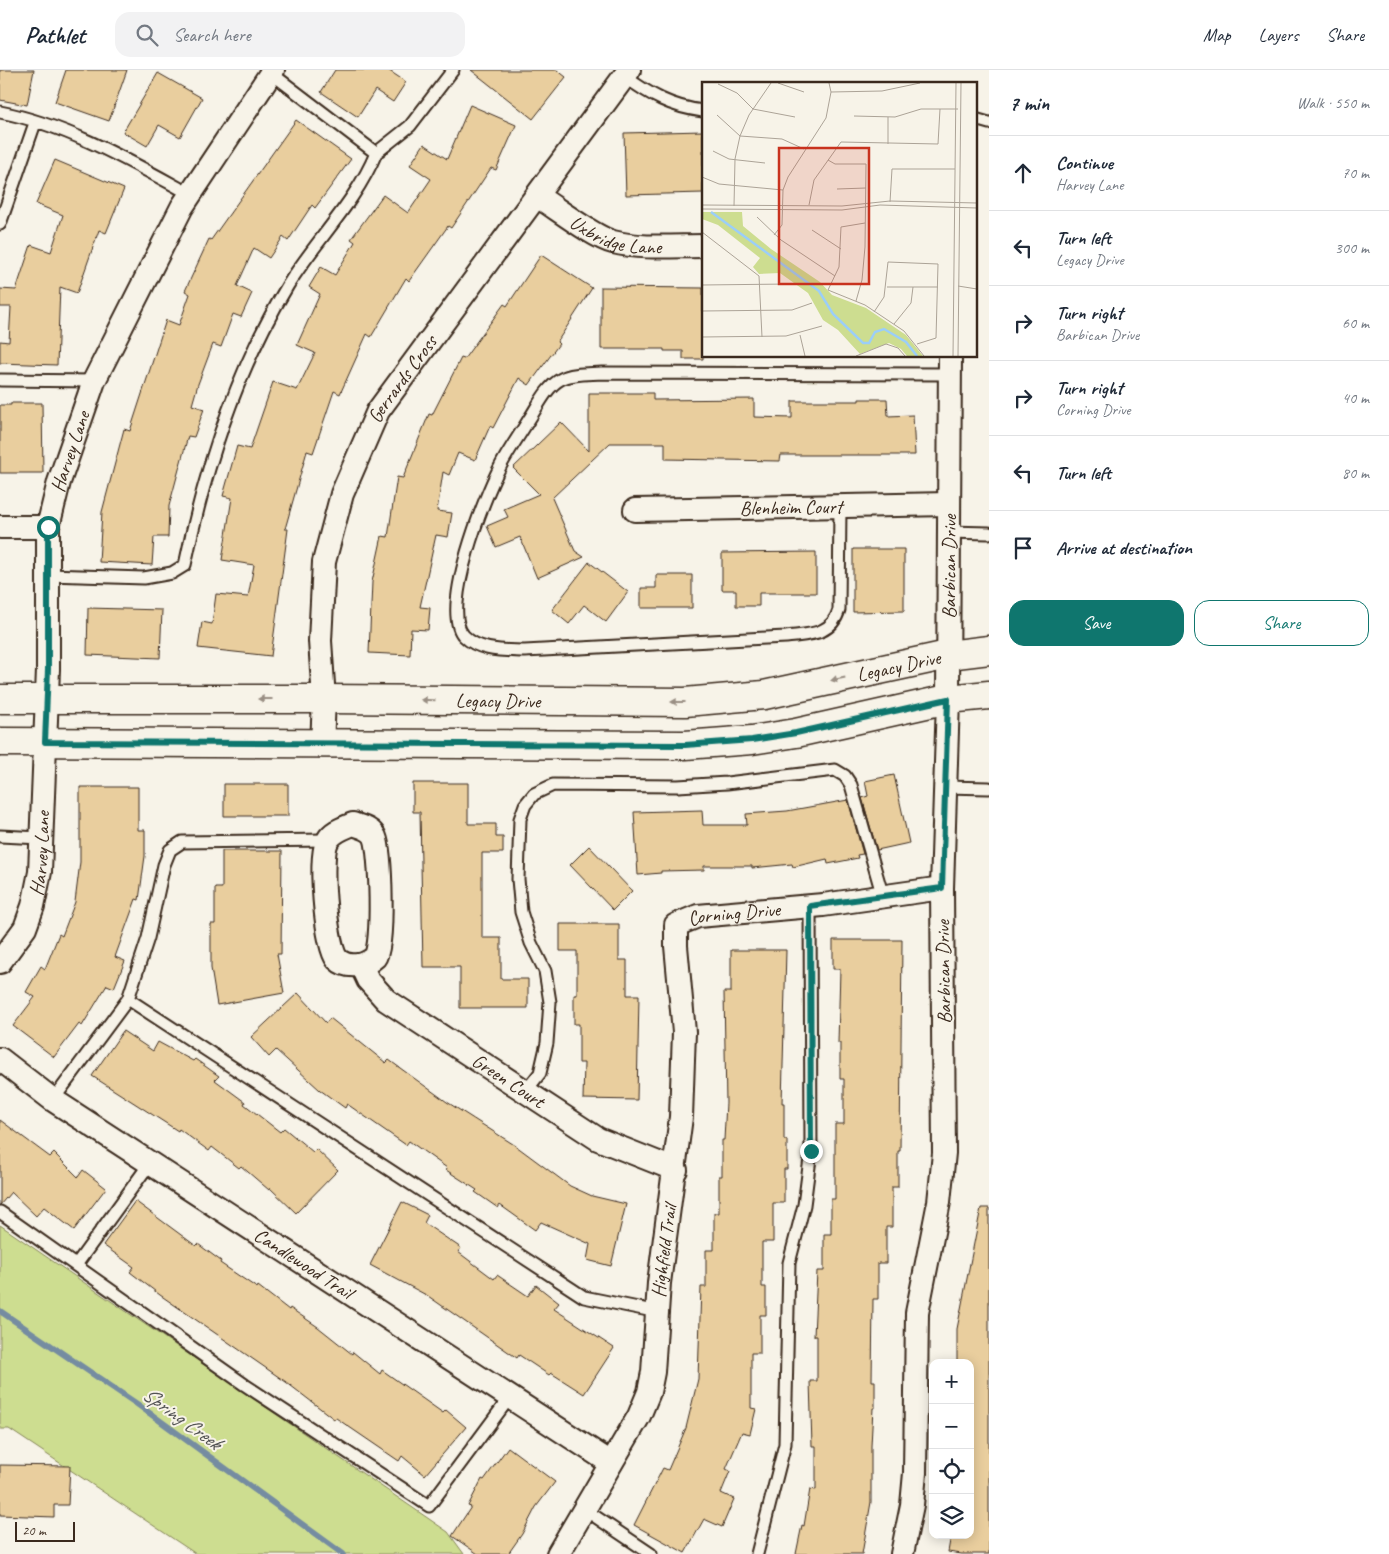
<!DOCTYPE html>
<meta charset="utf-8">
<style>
:root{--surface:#fff;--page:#f2f2f3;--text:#1f2937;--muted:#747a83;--line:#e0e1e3;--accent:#0f766e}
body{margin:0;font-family:Caveat,sans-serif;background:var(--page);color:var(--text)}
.controls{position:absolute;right:15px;bottom:15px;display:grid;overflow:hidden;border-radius:10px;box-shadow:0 2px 12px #0003}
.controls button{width:45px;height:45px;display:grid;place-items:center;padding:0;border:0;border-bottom:1px solid var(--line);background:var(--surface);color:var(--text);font:25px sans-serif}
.scale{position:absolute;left:15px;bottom:12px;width:60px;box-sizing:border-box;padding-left:5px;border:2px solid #3b2a1e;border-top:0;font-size:14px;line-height:18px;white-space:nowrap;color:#3b2a1e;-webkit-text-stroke:4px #f7f3e8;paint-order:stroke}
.stop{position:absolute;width:15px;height:15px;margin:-11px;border:4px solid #0f766e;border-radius:50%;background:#fff}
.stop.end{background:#0f766e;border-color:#fff;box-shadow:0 1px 5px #0008}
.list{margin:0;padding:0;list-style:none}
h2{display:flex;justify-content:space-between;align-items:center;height:65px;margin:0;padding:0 20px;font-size:21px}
h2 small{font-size:16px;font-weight:400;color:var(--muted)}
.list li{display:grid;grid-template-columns:32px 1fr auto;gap:15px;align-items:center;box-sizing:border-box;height:75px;padding:0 20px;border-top:1px solid var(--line)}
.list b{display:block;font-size:19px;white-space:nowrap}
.list p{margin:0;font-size:16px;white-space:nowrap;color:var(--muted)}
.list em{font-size:16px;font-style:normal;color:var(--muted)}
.actions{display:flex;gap:10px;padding:15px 20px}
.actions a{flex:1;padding:11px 0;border:1px solid var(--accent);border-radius:15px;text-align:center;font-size:18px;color:var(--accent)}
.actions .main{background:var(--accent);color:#fff}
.icon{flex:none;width:28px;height:28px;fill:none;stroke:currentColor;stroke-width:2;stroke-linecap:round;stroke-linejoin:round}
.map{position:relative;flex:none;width:989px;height:1484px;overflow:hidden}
header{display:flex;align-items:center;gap:30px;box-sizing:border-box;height:70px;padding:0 25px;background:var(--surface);border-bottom:1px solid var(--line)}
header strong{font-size:24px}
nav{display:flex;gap:28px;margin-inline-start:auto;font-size:18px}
.search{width:350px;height:45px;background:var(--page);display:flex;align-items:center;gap:12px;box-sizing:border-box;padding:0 18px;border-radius:15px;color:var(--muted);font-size:19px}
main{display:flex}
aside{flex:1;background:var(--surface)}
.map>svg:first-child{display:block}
.green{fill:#cddd90;stroke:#848457}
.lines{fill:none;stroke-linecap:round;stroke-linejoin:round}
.stream{stroke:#758ca1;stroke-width:6}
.building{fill:#e9ce9e;stroke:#3b2a1e}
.service-casing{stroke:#3b2a1e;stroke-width:15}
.minor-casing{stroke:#3b2a1e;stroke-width:26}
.secondary-casing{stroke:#3b2a1e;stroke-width:31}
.service{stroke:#f7f3e8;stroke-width:11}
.minor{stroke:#f7f3e8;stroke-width:22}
.secondary{stroke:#f7f3e8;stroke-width:28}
.oneway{fill:#998e83}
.route{stroke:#0f766e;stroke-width:6}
.labels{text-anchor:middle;stroke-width:4;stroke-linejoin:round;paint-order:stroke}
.street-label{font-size:20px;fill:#3b2a1e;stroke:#f7f3e8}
.water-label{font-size:21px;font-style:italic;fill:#535354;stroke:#f7f3e8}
.inset-river{fill:none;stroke:#9bcef8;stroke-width:2.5}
.inset-road{fill:none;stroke:#aca397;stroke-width:1}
.view{fill:#c8321e;fill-opacity:0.15;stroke:#c8321e;stroke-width:2.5}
.inset-edge{fill:none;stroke:#3b2a1e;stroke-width:2.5}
</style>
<header>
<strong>Pathlet</strong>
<div class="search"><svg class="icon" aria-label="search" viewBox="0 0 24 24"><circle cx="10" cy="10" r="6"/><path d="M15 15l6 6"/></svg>Search here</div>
<nav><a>Map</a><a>Layers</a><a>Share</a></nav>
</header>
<main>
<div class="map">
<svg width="989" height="1484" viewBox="0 0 989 1484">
<rect width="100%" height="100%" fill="#f7f3e8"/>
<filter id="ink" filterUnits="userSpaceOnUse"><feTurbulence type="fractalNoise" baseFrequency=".02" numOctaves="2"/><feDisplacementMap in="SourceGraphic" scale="10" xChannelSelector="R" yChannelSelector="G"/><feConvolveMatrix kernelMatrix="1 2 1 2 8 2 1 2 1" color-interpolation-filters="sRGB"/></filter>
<g filter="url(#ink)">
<path class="green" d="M0,1155l448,307 16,22h-268l-187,-125h-9z"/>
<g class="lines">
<path class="stream" d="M0,1241l137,93 206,150"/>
</g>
<path class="building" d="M0,0h34l-7,35 -27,-5z
M66,0h61l-18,51 -54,-19z
M335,0h53l18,12 -13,20 -18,-12 -17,27 -37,-25z
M471,0h86l9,7 -33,42z
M158,3l44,25 -22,39 -21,-12 -12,21 -24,-14z
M470,35l46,20 -20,45 -5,-2 -40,60 -3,-2 -39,55 -3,-3 -35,59 -4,-3 -27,60 -6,-3 -21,62 -6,-2 -22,78h3l-17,127 -73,-8 4,-26 10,2 4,-30 32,3 6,-32 -32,-5 10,-62 -9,-2 14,-50 13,3 23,-67 24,8 18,-37 -18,-8 23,-51 -11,-7 12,-20 14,8 20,-33 -4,-3 32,-44 25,18 23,-34 -21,-14 14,-21 23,15z
M296,50l55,39 -36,49 -3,-3 -24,36 -5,-4 -14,21 -15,-10 -17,38 15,7 -11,24 -8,-3 -12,33 -8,-3 -15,40 -6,21 12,4 -10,28 -6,-1 -19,70 -1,31h-14l-2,28 -53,-3 3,-50 22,-83 6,2 36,-111 13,5 11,-31 -5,-3 24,-52 2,1z
M703,61v62l-77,2 -2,-62z
M55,90l69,29 -18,44 -7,-3 -22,63 -17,-6 -3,78 -57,-2v-22l9,1 2,-35h-11v-18l16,1 15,-45 20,7 12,-37 -27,-11z
M541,185l51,33 -35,54 2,2 -30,41 -10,-7 -26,50 -3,-2 -15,34 -17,-7 -9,22 -6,-3 -6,39 15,2 -4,24 -12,-2 -16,72 10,1 -2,22 -17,-1 -1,26 -41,-2 3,-71 10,-46 6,1 9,-60 6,1 26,-64 3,1 29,-57 3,1 40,-55 3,2z
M601,217l102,1v71h-20v-8h-19v-2h-63z
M589,323h64v7l101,-1v18l38,1v-17h67v-2h28l1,17 25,-1 2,40h-134l-1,6 -115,-2v-16h-55l-58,55 23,53 9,6 -47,21 -17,-41 -24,10 -9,-21 21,-9 -4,-8 35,-15 -26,-26 48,-46 28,29z
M11,333h31l1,70h-43v-68h11z
M853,479h51v62l-51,1z
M816,482v41h-57v13h-23v-16h-14v-37z
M589,492l39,30 -22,30 -22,-17 -15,19 -17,-14z
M656,505h36v33h-51v-20h15z
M88,538l74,2 -2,48 -73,-3z
M894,705l15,68 -32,7 -15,-52 6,-2 -3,-15z
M413,713h55v41h28v13h7v16h-21v85h19v41h27v29h-68v-41h-37l-3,-155h-7z
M224,714h64v32h-64z
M80,717h58v43h7v26l-6,44 -3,-1 -21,58 10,4 -11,27 -7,-3 -25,41 -3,-2 -25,33 -41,-31 22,-29 -9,-5 15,-26 4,3 14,-35 3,2 13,-34 5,-40z
M848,730l15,54 -6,1 1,3 -30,6 -1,-5 -34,8 -1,-3 -40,4v-2h-48v4l-43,1v2l-23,2 -4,-63 68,-2 1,15h44l-1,-11 41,-3z
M589,776l43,45 -19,19 -43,-45z
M222,781h60l-1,103h-4l7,39 -67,12 -6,-37v-44h4v-36h7z
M560,854h59v36h8v35h12l-2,105 -54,-1 1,-36h-5v-39h-5v-29h3v-44h-17z
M833,870h69l-2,211h-2v36h-6v40h-6v36h-8v36h-5l-1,82h3v27h-2l-2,38v56l-9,52h-66l6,-29 2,1 6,-37 6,1v-44h-4l-2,-65h7v-45h-3l3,-65h7v-37h7v-35h4v-75h9v-45h-4v-36h-2l2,-74h-7z
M731,880h55l-4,153h2v37h3v29h-3v34h-11v39h-11v45h4v28h-6v38h-9v55l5,1 -6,25 -8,-2 -16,37 4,2 -9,22 13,6 -12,28 -18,-8 -19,34 -51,-28 29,-57 5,2 18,-42 12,-49 3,-92h5v-37h8v-37h5v-37h3v-36h2l2,-37 -2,-111h7z
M298,923l28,30 4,-5 56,45 3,-3 58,42 69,44 54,40 22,10 34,8 -15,62 -24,-6 3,-16 -49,-22 -6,8 -35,-25 -2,3 -23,-16 2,-2 -31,-20 1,-2 -38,-27 -3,4 -59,-41 -2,4 -25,-18 -44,-40 -7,7 -18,-20z
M123,961l30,20 5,-9 35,19 2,-2 24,17 -4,4 30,22 -1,2 36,28 4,-4 29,24 3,-3 22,21 -42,43 -26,-25 -1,2 -28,-24 -2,2 -27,-21 -3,4 -30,-22 -1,2 -86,-55z
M0,1050l50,37 4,-4 24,24 5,-7 23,18 -32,42 -30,-23 -8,9 -25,-24 -11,13z
M135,1131l61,45 2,-2 23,17 -1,2 37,25 1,-2 31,24 1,-2 28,19 34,27 1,-2 27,22 2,-4 61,43 3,-3 20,17 -41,48 -23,-19 -3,5 -63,-43 -2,1 -48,-37 -126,-87 -30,-23 4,-5 -31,-22z
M402,1132l26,13 -4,8 37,25 -3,4 36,27 3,-4 31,21 8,-11 23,18 -5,6 60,39 -30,46 -33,-21 -2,2 -30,-20 -2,3 -89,-62 -58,-31z
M981,1138h8v346h-27l-14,-2 3,-17h19v-172h-13v-34z
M508,1377l47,35 -19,25 -14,27 -14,20h-30l-26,-18 19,-29 -3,-1 14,-27 2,1z
M0,1395l70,1 -2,39h-14v12l-54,-2z"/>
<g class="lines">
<defs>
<path id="service" d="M624,6c26,19 47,31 79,35
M0,42c68,13 131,50 190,82
M975,49l14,4
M376,83l34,-27 43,-56
M0,154l35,-101
M0,310l94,1
M840,436l-1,104c-8,26 -30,24 -53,27l-261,14c-21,-1 -45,1 -61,-15 -25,-25 21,-141 36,-169 8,-16 19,-31 28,-46 9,-13 18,-34 33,-42 11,-6 28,-5 41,-6l348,1
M948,462l41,1
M48,505l96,3 28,-5 13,-8c20,-97 52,-196 103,-280 28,-45 68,-83 88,-132l-105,-80
M945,717l44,1
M0,766l41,2
M128,929l456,298 74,15
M525,1022l15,-19 7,-30 3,-41 -5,-31 -14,-28 -10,-31 -3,-33 2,-60 5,-14 9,-11 19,-9 125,1 49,-3 108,-13 10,6 6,9 32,112
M53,1030l75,-101 20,-61 16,-73 6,-15 12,-8 145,-2
M0,1142l245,173 184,121 81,-109
M76,1195l74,-102
M584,1439l67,45
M757,1484l28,-110 4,-181 15,-58 7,-54 -1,-245"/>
<g id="minor">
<path id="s1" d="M537,126c18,11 58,42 76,46 28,7 61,4 90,4"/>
<path id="s2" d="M635,440l313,-6"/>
<path d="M0,457h48"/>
<path id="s3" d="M322,675l2,-46 -4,-58 4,-79 18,-68 36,-83 251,-341"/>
<path d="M353,754c8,3 18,4 22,13 6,14 9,109 0,120 -4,4 -12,8 -17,8 -8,1 -15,0 -21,-6 -11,-14 -19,-104 -9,-119 5,-9 16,-12 25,-16z"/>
<path id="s4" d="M0,892l25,-34 8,-22 7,-34 8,-203v-142l11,-45 35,-101 88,-174 91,-137"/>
<path id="s5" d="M361,895l7,15 18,20 212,139 78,31"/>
<path id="s6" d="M0,989l53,41 558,363"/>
<path id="s7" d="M558,1484l81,-138 10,-24 4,-20 6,-89 22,-166 3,-85 -8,-86v-21l22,-9 125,-11 119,-17"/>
<path id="s8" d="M902,1484l10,-49 3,-32 2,-160 22,-111 5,-49 -2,-265 6,-189 2,-343"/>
</g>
<g id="secondary">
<path id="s9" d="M0,629h324l361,3 79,-7 184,-40 41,-5"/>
<path d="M0,672l685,3 67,-5 44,-7 152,-34 41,-4"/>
</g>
</defs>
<use href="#service" class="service-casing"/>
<use href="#minor" class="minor-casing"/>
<use href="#secondary" class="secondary-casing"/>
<use href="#service" class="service"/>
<use href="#minor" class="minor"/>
<use href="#secondary" class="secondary"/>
</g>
<defs><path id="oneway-solid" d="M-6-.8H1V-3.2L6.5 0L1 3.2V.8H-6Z" transform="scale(1.25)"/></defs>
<g class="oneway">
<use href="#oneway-solid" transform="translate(838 609) rotate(168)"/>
<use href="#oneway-solid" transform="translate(265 629) rotate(180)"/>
<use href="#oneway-solid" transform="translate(428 630) rotate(-179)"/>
<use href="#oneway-solid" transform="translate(678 632) rotate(180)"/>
</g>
</g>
<g class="lines" filter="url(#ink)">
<path class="route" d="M48,457v142l-3,73 640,3 67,-5 44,-7 152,-34 -6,189 -132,18 1,245"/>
</g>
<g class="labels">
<g class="street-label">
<text dy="7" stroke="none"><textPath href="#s1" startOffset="90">Uxbridge Lane</textPath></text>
<text dy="7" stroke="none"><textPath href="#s3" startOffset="384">Gerrards Cross</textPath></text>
<text dy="7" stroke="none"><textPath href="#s4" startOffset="524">Harvey Lane</textPath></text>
<text dy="7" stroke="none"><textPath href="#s2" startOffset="156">Blenheim Court</textPath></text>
<text dy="7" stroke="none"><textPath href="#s8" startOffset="991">Barbican Drive</textPath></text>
<text dy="7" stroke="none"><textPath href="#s9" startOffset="902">Legacy Drive</textPath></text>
<text dy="7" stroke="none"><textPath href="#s9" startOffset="498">Legacy Drive</textPath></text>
<text dy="7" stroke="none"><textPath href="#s4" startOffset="119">Harvey Lane</textPath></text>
<text dy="7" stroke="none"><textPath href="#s7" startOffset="715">Corning Drive</textPath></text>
<text transform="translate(943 902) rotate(-91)" y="7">Barbican Drive</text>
<text dy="7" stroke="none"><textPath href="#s5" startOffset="190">Green Court</textPath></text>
<text dy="7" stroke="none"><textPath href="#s7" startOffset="328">Highfield Trail</textPath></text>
<text dy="7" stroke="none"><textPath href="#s6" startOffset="366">Candlewood Trail</textPath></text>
</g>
<g class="water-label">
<text transform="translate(182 1348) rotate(36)" y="7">Spring Creek</text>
</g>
</g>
<g transform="translate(702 12)">
<rect width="275" height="275" fill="#f7f3e8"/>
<path d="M0,130h40l1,14 28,23 49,33 12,13 34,13 40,27 17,21h-16l-6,-7 -12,-6 -29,11 -22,-24 -15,-10 -15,-27 -28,-20 -21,1 -6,-7 7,-9 -42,-33 -16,-6z" fill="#cddd90"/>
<path class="inset-river" d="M9,130l108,79 14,23 30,29h6l6,-11 9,-3 22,13 11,14"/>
<path class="inset-road" d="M76,1l26,9M16,2l19,9 16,16 42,8M129,10l51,-1 38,-8M15,33l23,21 42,3 22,10M152,34l41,1 26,-8h37M186,62v-27M11,69l16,8 36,4M126,78l7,4h31l-1,83 -3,33 -6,21M0,95l17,7 64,6M135,107l29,-1M188,120l2,-33h63M0,123l140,1 48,-5 87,2M107,123l5,-25 27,-38 97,2 2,-35M32,124l1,-47 5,-23 9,-21 22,-32M0,127l140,1 38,-5 97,3M55,135l24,23 54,36M163,141l-24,4 -2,40 -11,23 37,15 39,26 20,25M110,148l29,19M0,150l57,44 3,61M72,153l8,-10 1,-35 5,-13 38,-59 5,-26 -2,-9M275,183v46M0,203l87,-1M256,204l19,3M185,205h51M0,229l90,-1 20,-7M172,230l10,-15 4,-35 50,2 -2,74 -19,6M192,242l17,-21 2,-16M98,253l5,21M0,255l84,-1 36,-10M154,274l30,-12 12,4 7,8M251,274l3,-273M256,274l3,-273"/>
<path class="view" d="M77,66h90v136h-90z"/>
<rect width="275" height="275" class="inset-edge"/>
</g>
</svg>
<div class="controls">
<button>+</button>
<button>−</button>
<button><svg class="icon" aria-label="locate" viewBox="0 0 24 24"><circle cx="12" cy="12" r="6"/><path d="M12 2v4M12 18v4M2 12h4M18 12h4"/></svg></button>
<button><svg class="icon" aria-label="layers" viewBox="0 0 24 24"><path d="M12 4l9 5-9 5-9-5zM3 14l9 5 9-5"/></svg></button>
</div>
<div class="scale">20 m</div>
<div class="stop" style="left:48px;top:457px"></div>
<div class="stop end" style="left:811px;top:1081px"></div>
</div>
<aside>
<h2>7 min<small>Walk · 550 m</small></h2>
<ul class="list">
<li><svg class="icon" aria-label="ahead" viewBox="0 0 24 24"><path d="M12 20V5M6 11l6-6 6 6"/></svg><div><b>Continue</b><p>Harvey Lane</p></div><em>70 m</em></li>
<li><svg class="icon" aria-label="left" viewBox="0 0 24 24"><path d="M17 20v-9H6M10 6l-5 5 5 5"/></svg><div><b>Turn left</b><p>Legacy Drive</p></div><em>300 m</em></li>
<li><svg class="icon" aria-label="right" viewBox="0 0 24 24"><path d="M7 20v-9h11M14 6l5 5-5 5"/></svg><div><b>Turn right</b><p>Barbican Drive</p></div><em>60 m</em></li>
<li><svg class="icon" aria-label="right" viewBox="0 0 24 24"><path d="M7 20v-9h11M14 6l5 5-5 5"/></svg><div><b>Turn right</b><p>Corning Drive</p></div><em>40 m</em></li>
<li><svg class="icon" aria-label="left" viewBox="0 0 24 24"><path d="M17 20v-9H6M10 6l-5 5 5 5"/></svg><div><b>Turn left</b></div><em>80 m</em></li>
<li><svg class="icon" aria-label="arrive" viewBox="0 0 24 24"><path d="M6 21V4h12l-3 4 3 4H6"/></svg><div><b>Arrive at destination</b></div></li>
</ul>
<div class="actions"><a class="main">Save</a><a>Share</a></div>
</aside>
</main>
